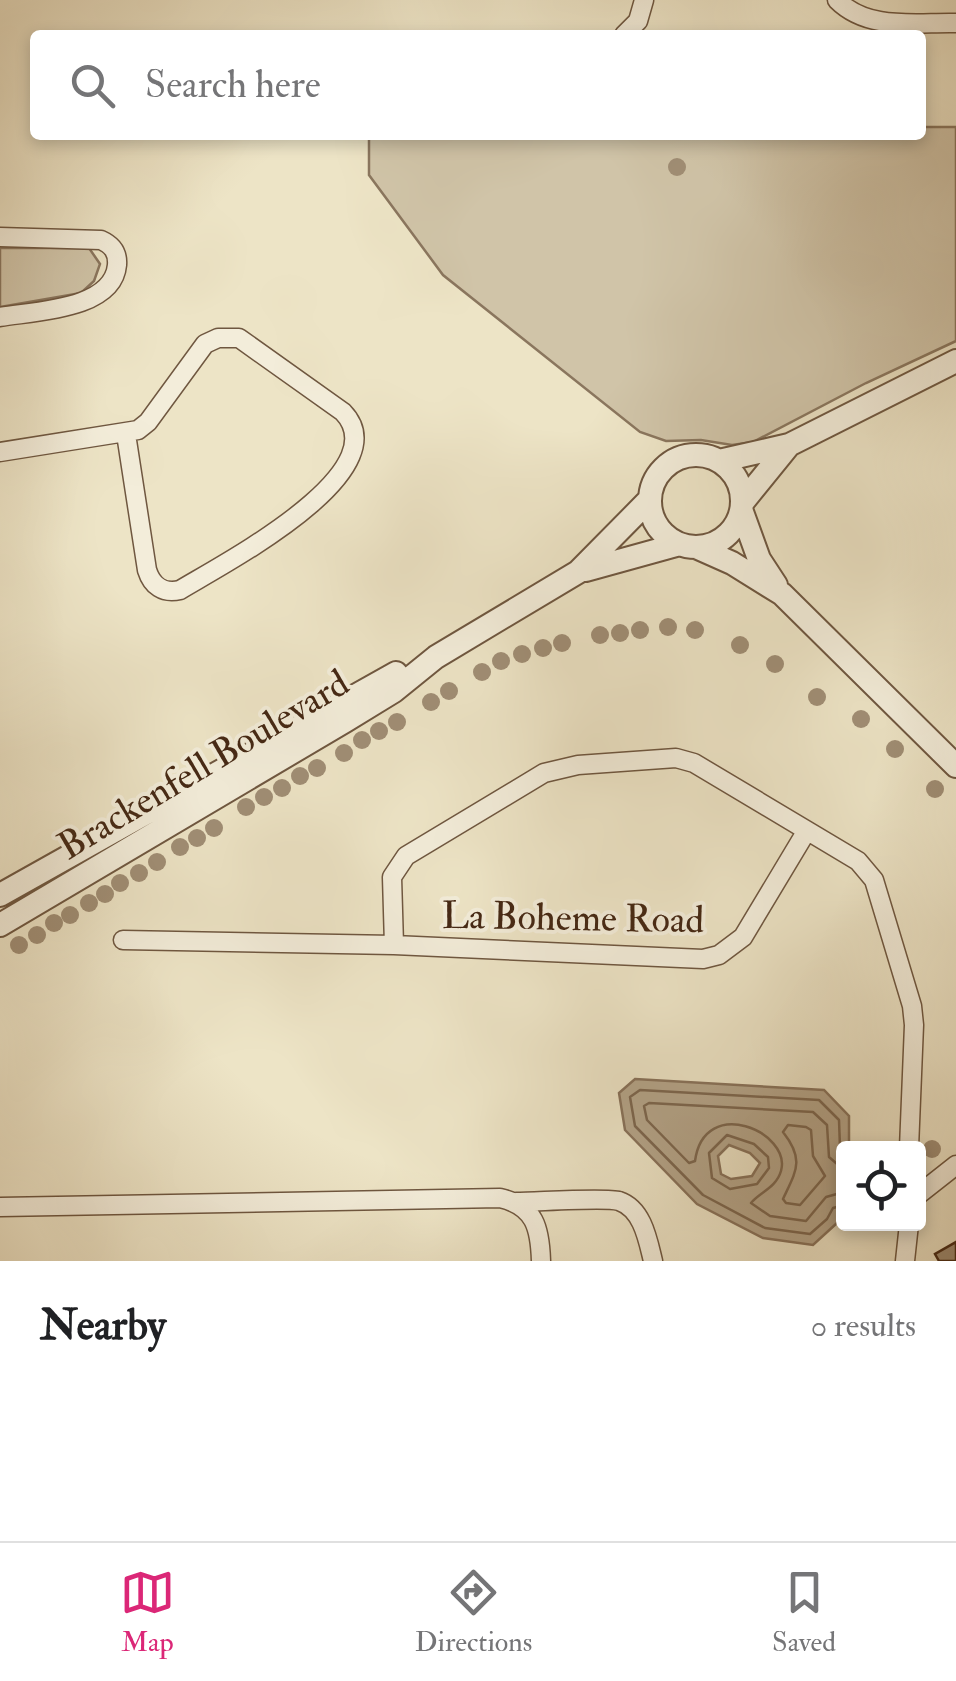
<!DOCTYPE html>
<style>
:root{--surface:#fff;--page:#f6f6f6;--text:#202124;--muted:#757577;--line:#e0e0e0;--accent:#db2777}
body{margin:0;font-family:"IM FELL Double Pica",serif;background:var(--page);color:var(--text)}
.controls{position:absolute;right:30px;bottom:30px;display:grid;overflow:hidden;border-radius:10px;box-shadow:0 5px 15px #0003}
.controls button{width:90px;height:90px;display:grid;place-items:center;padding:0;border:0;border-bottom:2px solid var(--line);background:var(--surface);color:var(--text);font:50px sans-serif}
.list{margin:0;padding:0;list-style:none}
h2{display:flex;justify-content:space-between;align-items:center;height:130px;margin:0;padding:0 40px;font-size:42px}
h2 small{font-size:32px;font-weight:400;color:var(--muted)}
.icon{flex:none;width:55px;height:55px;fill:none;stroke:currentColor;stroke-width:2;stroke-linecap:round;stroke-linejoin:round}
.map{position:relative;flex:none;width:956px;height:1261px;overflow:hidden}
.search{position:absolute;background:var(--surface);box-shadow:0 5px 15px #0003;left:30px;right:30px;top:30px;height:110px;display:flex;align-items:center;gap:25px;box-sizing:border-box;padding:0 35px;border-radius:10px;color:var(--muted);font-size:38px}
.sheet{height:280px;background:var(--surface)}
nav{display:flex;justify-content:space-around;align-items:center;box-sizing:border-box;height:140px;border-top:2px solid var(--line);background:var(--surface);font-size:28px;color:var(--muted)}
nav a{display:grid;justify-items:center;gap:5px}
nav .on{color:var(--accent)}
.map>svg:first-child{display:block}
.green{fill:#d0c4a8;stroke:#8a765e;stroke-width:2.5}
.water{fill:#b4a489;stroke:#88725a;stroke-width:2.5;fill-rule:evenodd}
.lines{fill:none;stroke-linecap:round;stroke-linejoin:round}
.shore{stroke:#7c664e;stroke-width:2.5}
.building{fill:#9c8a71;stroke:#452814;stroke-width:2.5}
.minor-casing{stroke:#6f5740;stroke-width:21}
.tertiary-casing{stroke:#6f5740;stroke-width:26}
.minor{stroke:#f3edda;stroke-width:18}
.tertiary{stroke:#f3edda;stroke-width:22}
.tree{fill:#a08e75}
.labels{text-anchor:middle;stroke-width:8;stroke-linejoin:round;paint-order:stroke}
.street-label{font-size:38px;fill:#452814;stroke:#f3edda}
</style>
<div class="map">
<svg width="956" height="1261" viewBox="0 0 956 1261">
<rect width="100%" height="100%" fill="#ede4c6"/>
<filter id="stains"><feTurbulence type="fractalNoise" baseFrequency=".002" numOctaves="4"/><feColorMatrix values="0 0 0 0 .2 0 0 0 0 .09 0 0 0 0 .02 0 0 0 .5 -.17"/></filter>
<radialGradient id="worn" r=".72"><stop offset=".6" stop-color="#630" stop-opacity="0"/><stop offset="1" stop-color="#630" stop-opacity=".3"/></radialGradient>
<path class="green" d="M921,127h35v214l-90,42 -113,59 -21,3 -31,-5 -35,1 -26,-9 -197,-157 -74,-100v-40h552z
M0,248h89l11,16 -6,17 -13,12 -81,14z"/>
<path class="water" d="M635,1079l189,11 25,26v32h-5l-1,42 -6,33 -24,22 -50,-7 -66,-34 -72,-74 -6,-37zM729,1145l21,8 10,10 -8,13 -21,3 -10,-5 -3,-18z"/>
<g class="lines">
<path class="shore" d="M788,1125l18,2 5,3 2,26 12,20 -25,29 -14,-2 -3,-4c13,-28 22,-39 0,-67z
M727,1135l27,9 14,13 1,11 -12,16 -27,5 -18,-11 -3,-25z
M844,1155l-4,-7 -1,-28 -20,-20 -179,-10 -10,7 5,29 68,69 62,33 45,6 17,-15 6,-11 11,-3
M844,1170l-15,-13 -2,-32 -14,-13 -164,-9 -5,3 3,14 42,43 6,-2c9,-67 97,-29 86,10 -5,17 -21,21 -30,32l19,13 36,5 20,-24 18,-5"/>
</g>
<path class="building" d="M956,1242v19h-17l-4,-7z"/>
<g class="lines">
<defs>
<path id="minor" d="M837,0c31,31 78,22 119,23
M624,35l14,-14 6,-21
M0,237l101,3c11,5 17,12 16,25 -4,45 -83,46 -117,52
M0,452l138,-22 10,-8 57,-78 13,-6h21l104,74c58,60 -122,153 -163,178 -17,4 -28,-4 -33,-20l-21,-136
M123,940l271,5 309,14 16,-4 24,-18 63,-105
M394,945l-2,-68 14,-21 138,-83 34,-8 98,-7 18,5 164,98 16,19 38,126 2,19 -5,123
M918,1195l38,-30
M516,1202c20,0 89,-5 103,-1 24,8 29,40 34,60
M0,1207l500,-9c35,8 40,30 41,63
M905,1261l4,-37"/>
<path id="tertiary" d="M650 501a46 46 0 1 1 92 0a46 46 0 1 1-92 0Z
M719,461l70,-16 167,-84
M742,503l47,-58
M742,512l17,47 17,26
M696,547l36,16 50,31 174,172
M586,570l94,-26
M0,895l396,-222
M0,925l345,-204 49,-30 42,-34 142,-85 72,-73"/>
</defs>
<use href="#minor" class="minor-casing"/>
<use href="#tertiary" class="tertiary-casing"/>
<use href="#minor" class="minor"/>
<use href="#tertiary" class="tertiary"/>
</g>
<g class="tree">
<circle cx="677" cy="167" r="9"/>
<circle cx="668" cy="627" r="9"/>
<circle cx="640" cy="630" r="9"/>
<circle cx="695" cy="630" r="9"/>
<circle cx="620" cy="633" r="9"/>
<circle cx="600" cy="635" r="9"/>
<circle cx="562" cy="643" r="9"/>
<circle cx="740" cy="645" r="9"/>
<circle cx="543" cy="648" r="9"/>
<circle cx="522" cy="654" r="9"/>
<circle cx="501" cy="661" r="9"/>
<circle cx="775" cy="664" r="9"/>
<circle cx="482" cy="672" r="9"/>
<circle cx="449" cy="691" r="9"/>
<circle cx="817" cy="697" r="9"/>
<circle cx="431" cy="702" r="9"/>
<circle cx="861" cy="719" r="9"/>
<circle cx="397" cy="722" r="9"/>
<circle cx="379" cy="731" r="9"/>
<circle cx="362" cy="740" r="9"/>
<circle cx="895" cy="749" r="9"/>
<circle cx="344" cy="753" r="9"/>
<circle cx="317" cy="768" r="9"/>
<circle cx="300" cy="776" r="9"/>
<circle cx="282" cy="788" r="9"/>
<circle cx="935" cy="789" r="9"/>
<circle cx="264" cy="797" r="9"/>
<circle cx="246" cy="807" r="9"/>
<circle cx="214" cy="828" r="9"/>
<circle cx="197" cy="838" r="9"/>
<circle cx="180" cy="847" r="9"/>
<circle cx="157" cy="862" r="9"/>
<circle cx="139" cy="873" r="9"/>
<circle cx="120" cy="883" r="9"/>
<circle cx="105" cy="894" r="9"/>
<circle cx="89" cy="903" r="9"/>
<circle cx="70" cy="915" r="9"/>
<circle cx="54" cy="923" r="9"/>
<circle cx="37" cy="935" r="9"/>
<circle cx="19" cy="945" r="9"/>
<circle cx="932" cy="1149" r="9"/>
</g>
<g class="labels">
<g class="street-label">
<text transform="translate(203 764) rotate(-31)" y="13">Brackenfell Boulevard</text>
<text transform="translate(573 917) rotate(1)" y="13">La Boheme Road</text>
</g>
</g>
<rect width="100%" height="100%" filter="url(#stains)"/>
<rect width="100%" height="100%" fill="url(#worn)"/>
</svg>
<div class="controls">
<button><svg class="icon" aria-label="locate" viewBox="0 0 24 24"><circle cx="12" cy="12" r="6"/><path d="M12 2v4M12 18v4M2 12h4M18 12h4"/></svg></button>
</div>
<div class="search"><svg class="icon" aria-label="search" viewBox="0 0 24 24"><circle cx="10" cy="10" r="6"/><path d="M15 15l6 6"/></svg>Search here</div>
</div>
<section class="sheet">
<h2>Nearby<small>0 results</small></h2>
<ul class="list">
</ul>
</section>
<nav>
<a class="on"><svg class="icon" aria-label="map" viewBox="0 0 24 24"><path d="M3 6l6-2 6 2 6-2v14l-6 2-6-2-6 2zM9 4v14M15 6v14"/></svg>Map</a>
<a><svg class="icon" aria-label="directions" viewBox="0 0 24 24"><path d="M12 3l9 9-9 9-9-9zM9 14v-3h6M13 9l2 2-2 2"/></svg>Directions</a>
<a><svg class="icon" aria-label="saved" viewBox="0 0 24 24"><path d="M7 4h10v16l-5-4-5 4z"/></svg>Saved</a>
</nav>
